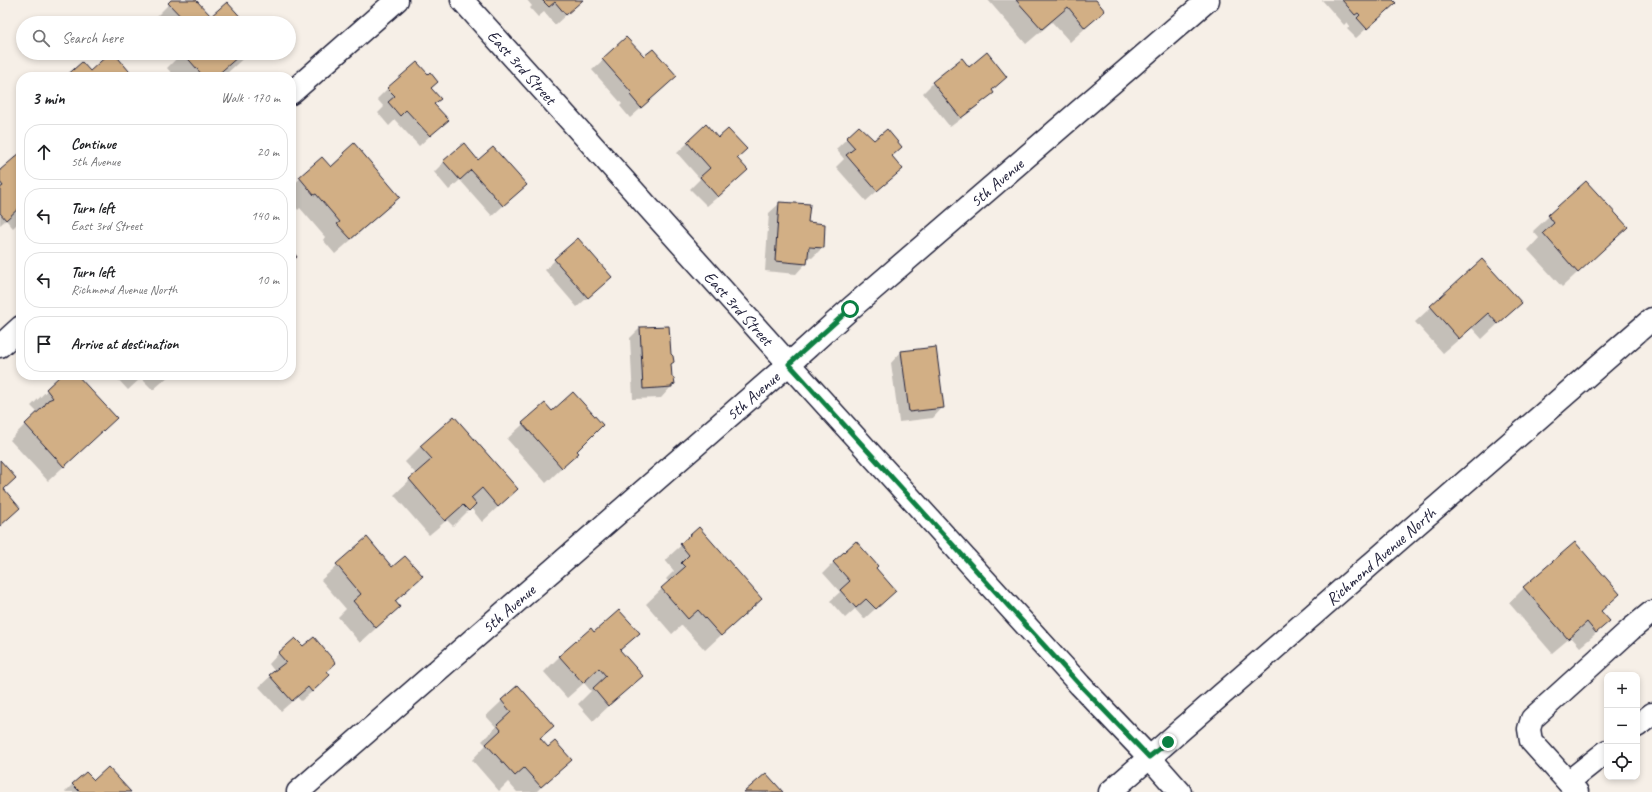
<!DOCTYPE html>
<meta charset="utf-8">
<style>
:root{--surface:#fff;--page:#f6f6f6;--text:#202124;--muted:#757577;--line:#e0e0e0}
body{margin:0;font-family:Caveat,sans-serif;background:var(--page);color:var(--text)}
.controls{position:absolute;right:12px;bottom:12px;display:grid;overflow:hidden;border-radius:8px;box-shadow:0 2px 6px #0003}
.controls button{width:36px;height:36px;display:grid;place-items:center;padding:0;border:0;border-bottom:1px solid var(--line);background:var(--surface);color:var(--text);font:20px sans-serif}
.stop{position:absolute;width:12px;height:12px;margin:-9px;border:3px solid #0b8043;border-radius:50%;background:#fff}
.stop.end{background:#0b8043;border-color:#fff;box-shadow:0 1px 4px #0008}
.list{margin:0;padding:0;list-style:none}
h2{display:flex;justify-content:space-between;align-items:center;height:52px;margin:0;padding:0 16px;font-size:17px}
h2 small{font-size:13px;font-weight:400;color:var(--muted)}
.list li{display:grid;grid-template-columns:26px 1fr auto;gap:12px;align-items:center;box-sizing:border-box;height:56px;margin:0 8px 8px;padding:0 8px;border:1px solid var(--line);border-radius:16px}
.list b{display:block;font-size:15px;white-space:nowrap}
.list p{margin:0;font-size:13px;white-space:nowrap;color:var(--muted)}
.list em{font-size:13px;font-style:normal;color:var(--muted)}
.icon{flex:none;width:22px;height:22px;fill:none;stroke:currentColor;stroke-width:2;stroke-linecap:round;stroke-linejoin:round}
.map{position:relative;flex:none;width:1652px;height:792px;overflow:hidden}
.search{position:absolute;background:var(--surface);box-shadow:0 2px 6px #0003;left:16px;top:16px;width:280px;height:44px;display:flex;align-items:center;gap:10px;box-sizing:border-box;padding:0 14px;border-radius:22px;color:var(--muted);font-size:15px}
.panel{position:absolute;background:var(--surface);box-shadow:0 2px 6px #0003;left:16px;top:72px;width:280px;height:308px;border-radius:16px}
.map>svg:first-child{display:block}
.shadow{fill:#0003;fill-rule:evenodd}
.building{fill:#d2af85;stroke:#22223b}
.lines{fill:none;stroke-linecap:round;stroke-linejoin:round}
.minor-casing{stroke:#22223b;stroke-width:25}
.minor{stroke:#fff;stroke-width:22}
.route{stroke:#0b8043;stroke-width:5}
.labels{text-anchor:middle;stroke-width:3;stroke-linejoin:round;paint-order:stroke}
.street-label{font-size:17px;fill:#22223b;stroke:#fff}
</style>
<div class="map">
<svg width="1652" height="792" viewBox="0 0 1652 792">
<rect width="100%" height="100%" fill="#f6efe7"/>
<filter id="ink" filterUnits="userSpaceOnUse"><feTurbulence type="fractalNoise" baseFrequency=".025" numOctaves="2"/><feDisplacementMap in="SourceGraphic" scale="8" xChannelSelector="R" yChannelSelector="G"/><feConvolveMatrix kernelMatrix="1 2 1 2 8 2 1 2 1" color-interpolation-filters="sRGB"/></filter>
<g filter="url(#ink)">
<path class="shadow" d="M173,0h22l16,18 34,5h-87l-4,-4z
M527,0h55l-27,25 -11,-13 -6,5 -8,-9 2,-2z
M988,0h107l9,11 -34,31 -18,-20 -26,22z
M1322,0h70l3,3 -39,35 -9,-9 3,-3 -3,-4 -3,3z
M182,53h67l-23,21 -3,-3 -7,6h-41l-8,-9z
M644,58l21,29 -35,31 -10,-12 2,-2 -30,-34 11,-10z
M969,68l23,24 -10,11 -32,24 -27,-34 10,-10z
M428,75l9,7 -6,7 2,15 14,16 -28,26 -24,-26 -6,6 -11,-13 6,-6 -7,-8 11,-11z
M706,126l30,33v22l-29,25 -17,-17 10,-10 -23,-26z
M859,127l15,15 27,5 -10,10 11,12 -36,32 -30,-34 8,-8 -8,-10z
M21,153v67l-8,8 -7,-8 -6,5v-53z
M344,154l55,43 -16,15 -48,42 -12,-14 2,-3 -25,-29 -2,2 -7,-9v-14l31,-29 8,9z
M478,161l37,34 -23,21 -32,-36 -11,10 -15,-18 10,-10z
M1586,182l41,45 -65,60 -34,-37 11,-12 -6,-7z
M780,203l27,20 16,24 -11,11 -5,-1 -1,6 -10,11 -31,-3 4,-58zM814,246v2h-10z
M555,260l56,17 -34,30 -32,-37z
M1482,260l38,43 -38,36 -10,-11 -29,25 -28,-31z
M640,328l30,36 1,23 -10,11 -28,1 -3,-61z
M935,348l8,59 -10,11 -34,4 -8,-59 10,-11z
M63,375h13l40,43 -68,63 -38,-41 27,-28 -6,-6z
M114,375h56l-17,15 -12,-12 -13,12z
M545,404l7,8 26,41 -32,30 -39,-44z
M421,446l96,43 -35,33 -11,-14 -18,18 -6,-6 -18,15 -35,-40 22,-21 -11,-12z
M699,529l61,70 -55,51 -23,-25 -10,9 -26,-30 23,-22 -3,-3 8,-8 -9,-11z
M367,539l25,29 30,8 -27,26 4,5 -39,36 -22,-26 8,-8 -25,-29z
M834,562l40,6 10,33 -20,18 -9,-10 -10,9 -15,-17 10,-9 -17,-19z
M1524,588l95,6 -19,18 8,9 -15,15 -13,11 -9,-10 -19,16 -43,-50z
M594,633h44l-19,18 22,25 -48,45 -15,-17 13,-13 -7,-8 -17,15 -23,-26 16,-16z
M303,648l23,24 -7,14 -18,15 -4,-4 -16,14 -22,-24 16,-15 -6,-8 10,-11z
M518,686l35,40 -13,13 8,9 22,12 -34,32h-19l-9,-10 -9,9 -27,-31 14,-15 -4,-4 14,-14 -10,-11z
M94,781l35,11h-64l8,-8z"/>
<path class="building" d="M171,0h25l15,16 16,-14 19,21h-59l-19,-20z
M542,0h41l-17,15 -11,-13 -6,5z
M1016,0h80l9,11 -20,17 -17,-21 -26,22z
M1342,0h51l3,3 -29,26 -10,-11 3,-3 -2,-2 -3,2z
M626,37l18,19 9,-7 24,27 -36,32 -11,-13 2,-2 -30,-34z
M987,52l20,25 -15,13 2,3 -33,25 -29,-36 30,-24 7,9z
M110,53h4l20,24h-69l17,-15 8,9z
M183,53h66l-7,6 -3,-3 -24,21h-11z
M417,62l11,12 2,-2 8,10 -7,6 10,11 -7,5 15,16 -19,16 -24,-26 -6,6 -12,-14 7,-6 -8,-8z
M706,124l12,14 10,-9 19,20 -10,9 11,12 -30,27 -18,-20 10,-9 -23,-26z
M859,126l15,14 13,-11 15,18 -10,9 11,13 -26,22 -31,-36 9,-7 -9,-10z
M354,143l46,54 -49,42 -14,-15 3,-2 -24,-28 -2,1 -15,-18 23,-20 9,10 13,-12 -1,-2z
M464,143l14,17 15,-13 34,38 -24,21 -32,-36 -11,10 -17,-19z
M21,152v54l-15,14 -6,-7v-25l3,-2 -3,-4v-12z
M1586,181l42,46 -50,46 -35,-40 11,-10 -6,-8z
M779,202l31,2 -2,18 17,2 -1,24 -15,-1 -2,17 -32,-3z
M578,238l34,39 -24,21 -34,-39z
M291,249l6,8 -6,5z
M1482,259l40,44 -24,21 -10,-11 -29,26 -29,-33z
M669,326l2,28 2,2 1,6 -3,2 1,13 2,1 1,6 -3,1v2l-29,2 -3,-62z
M936,347l8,61 -35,4 -8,-61z
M61,375h16l40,43 -53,49 -39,-43 19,-18 4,-6 5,-2 -7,-9z
M573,392l30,33 -26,26 2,2 -17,15 -40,-45 23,-20 7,8z
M454,416l64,73 -20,18 -16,-19 -11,10 5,6 -7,7 -6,-6 -18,16 -36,-42 23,-20 -12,-13z
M0,460l16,18 -12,11 16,19 -20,18z
M699,527l63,72 -41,37 -23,-26 -10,9 -27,-31 24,-21 -4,-4 8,-8 -9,-11z
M367,537l25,30 13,-11 18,20 -28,25 5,6 -24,21 -23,-27 8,-7 -25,-30z
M856,541l22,25 -2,2 20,23 -20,18 -10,-10 -10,9 -16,-18 10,-9 -17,-19z
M1575,542l45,52 -19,17 9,10 -14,12 -9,-11 -19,17 -45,-52z
M619,610l21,23 -20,17 23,26 -35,30 -15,-18 13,-12 -7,-8 -16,15 -24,-27 32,-28 3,4z
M314,637l22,26 -9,8 3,4 -18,17 -4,-5 -16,14 -23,-26 17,-13 -8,-9 17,-15 8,8z
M518,685l36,41 -14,12 8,9 7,-6 17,19 -31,27 -17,-19 -9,8 -29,-32 15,-14 -4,-5 14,-13 -10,-12z
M108,767l23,25h-51l-8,-8 14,-12 8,8z
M766,773l17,19h-39z"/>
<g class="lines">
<defs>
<g id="minor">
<path id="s1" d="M462,0l327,364 291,321 69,72 31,35"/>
<path d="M291,93l106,-93"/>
<path d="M0,346l21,-19"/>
<path d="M1637,726l15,-12"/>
<path d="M1568,782l39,-31"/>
<path id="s2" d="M298,792l491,-428 61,-55 358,-309"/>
<path id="s3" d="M1110,792l542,-473"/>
<path d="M1577,792l-46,-51 -2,-12 3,-10 98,-89 22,-18"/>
</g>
</defs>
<use href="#minor" class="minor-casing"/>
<use href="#minor" class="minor"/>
</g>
</g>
<g class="lines" filter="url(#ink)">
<path class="route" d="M850,309l-61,55 291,321 69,72 19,-15"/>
</g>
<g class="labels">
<g class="street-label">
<text dy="6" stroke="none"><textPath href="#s1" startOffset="90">East 3rd Street</textPath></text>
<text dy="6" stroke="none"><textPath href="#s2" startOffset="927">5th Avenue</textPath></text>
<text dy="6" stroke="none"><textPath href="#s1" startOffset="414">East 3rd Street</textPath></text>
<text dy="6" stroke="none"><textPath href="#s2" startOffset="603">5th Avenue</textPath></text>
<text dy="6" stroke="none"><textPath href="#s3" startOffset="359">Richmond Avenue North</textPath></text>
<text dy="6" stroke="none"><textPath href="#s2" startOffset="279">5th Avenue</textPath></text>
</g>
</g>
</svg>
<div class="controls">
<button>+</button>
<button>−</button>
<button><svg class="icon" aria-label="locate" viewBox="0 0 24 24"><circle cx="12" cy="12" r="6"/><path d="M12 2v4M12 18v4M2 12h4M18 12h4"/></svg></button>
</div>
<div class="stop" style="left:850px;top:309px"></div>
<div class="stop end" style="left:1168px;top:742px"></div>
<div class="search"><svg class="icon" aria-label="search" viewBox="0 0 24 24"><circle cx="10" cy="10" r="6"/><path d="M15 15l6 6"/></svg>Search here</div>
<section class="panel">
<h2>3 min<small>Walk · 170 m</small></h2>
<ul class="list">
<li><svg class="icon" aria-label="ahead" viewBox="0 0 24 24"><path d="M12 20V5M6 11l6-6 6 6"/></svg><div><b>Continue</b><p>5th Avenue</p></div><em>20 m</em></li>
<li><svg class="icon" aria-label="left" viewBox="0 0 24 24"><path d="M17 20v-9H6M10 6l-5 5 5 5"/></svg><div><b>Turn left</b><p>East 3rd Street</p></div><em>140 m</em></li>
<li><svg class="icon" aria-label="left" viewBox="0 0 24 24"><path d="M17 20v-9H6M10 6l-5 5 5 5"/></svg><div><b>Turn left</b><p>Richmond Avenue North</p></div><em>10 m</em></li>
<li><svg class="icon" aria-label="arrive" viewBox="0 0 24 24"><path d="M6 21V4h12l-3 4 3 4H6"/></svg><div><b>Arrive at destination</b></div></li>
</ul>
</section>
</div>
